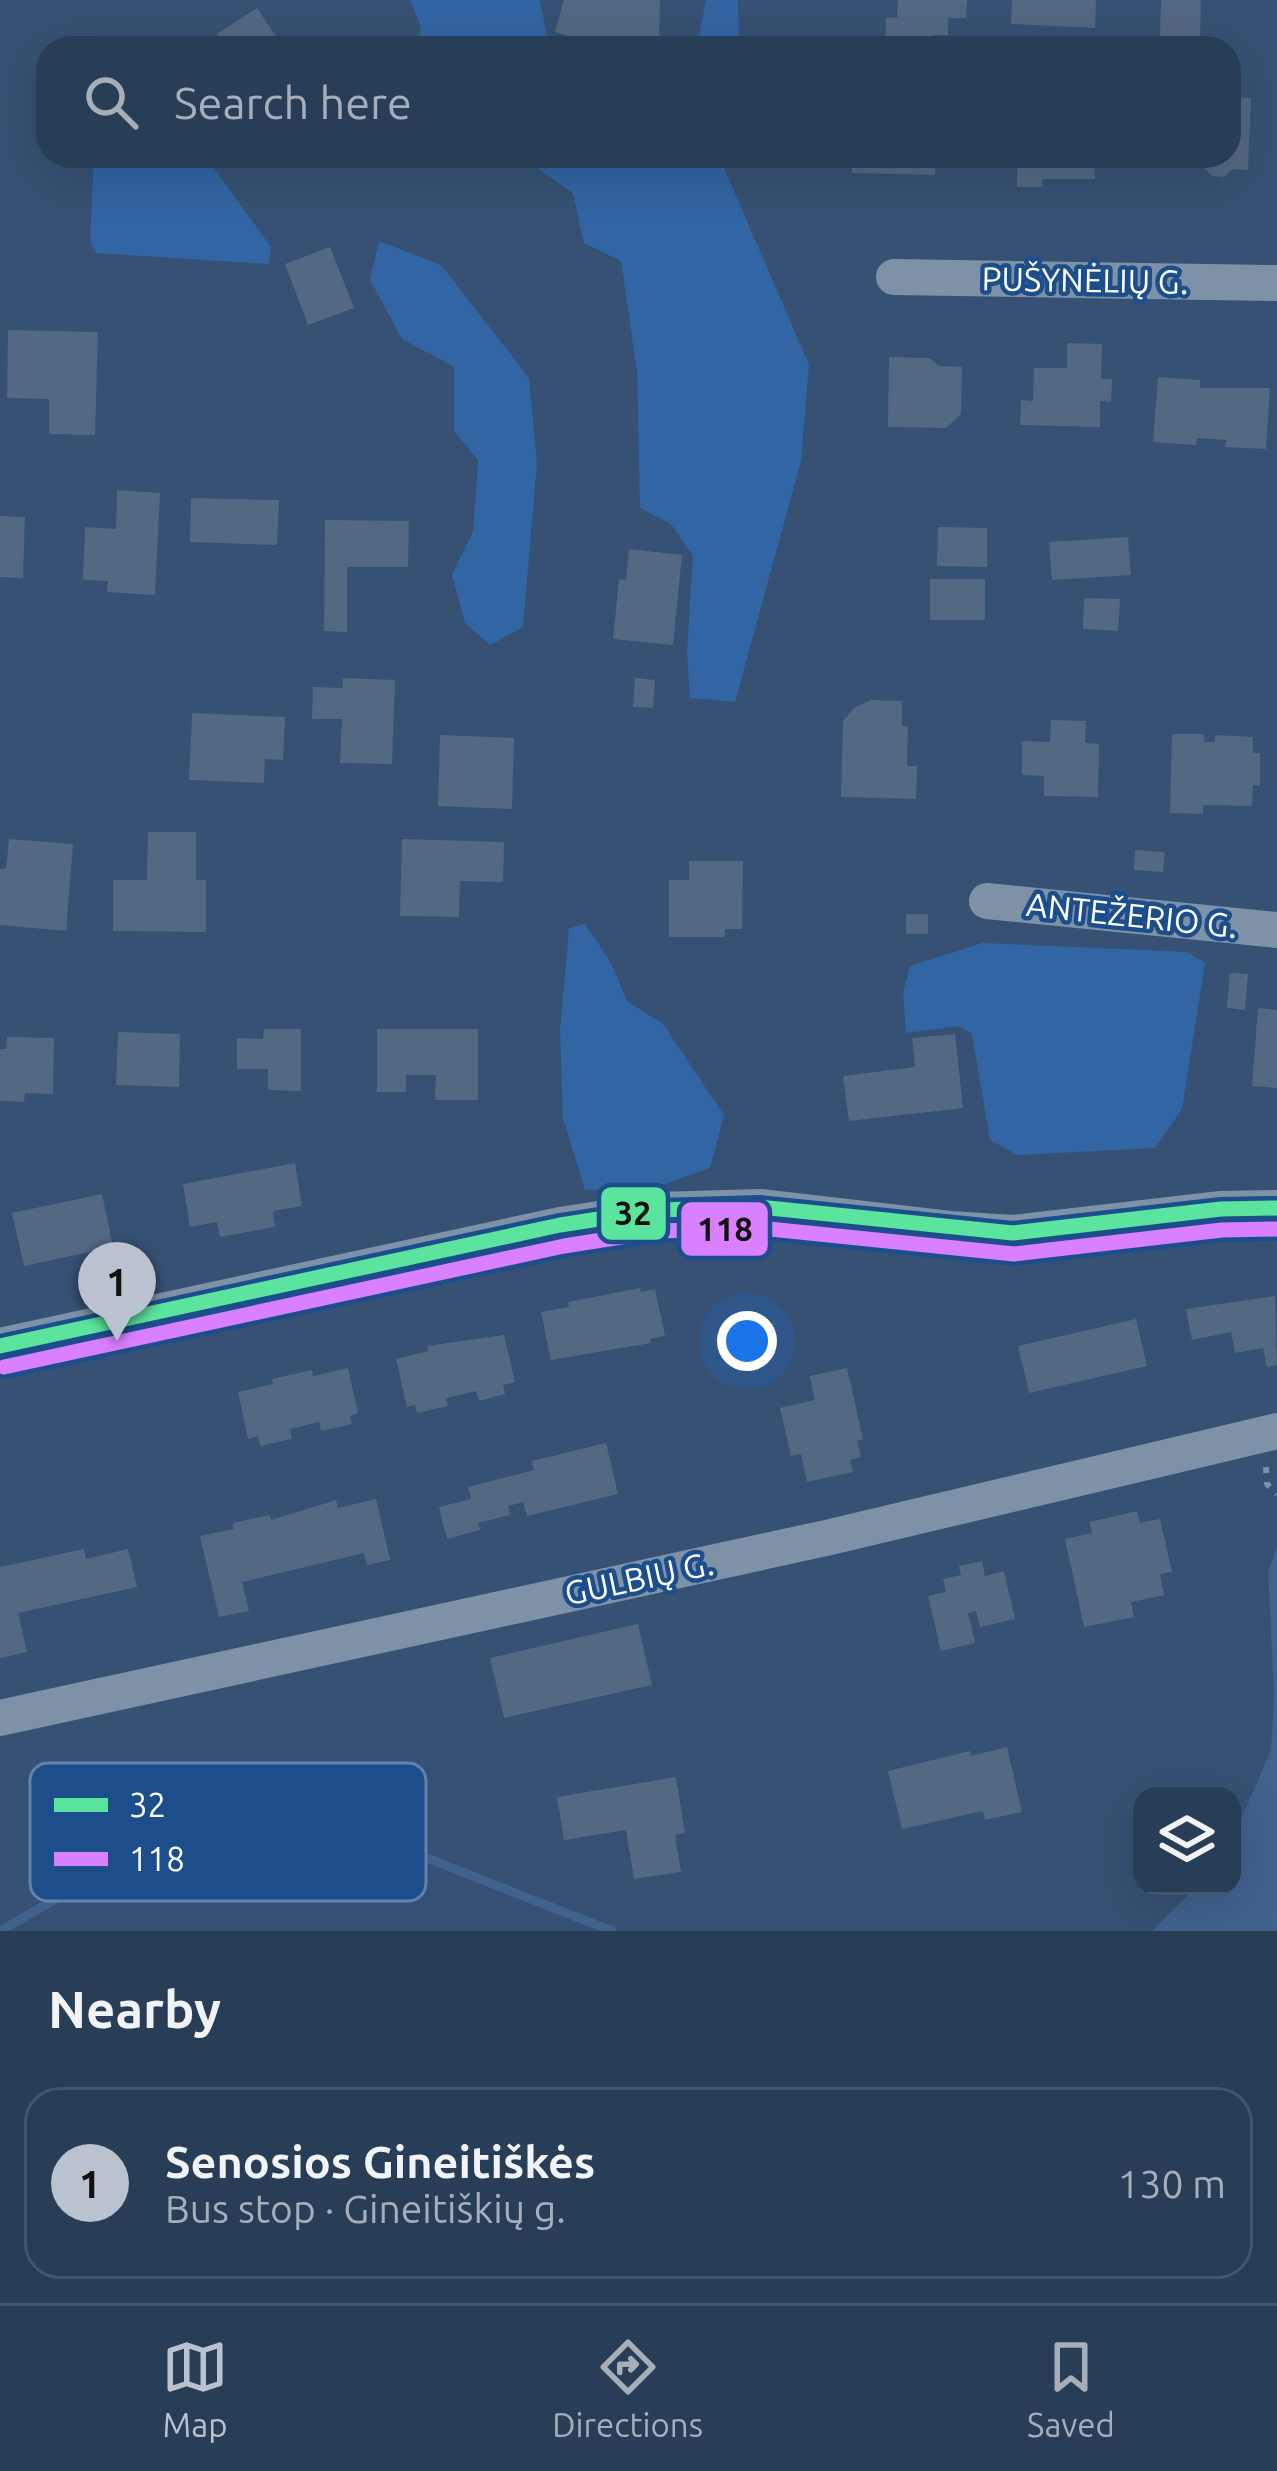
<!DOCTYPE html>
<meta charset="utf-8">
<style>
:root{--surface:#283d56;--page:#344860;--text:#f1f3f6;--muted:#a5aeb9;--line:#44566c;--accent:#b9c2ce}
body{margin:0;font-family:Ubuntu,sans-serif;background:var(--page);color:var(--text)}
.controls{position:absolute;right:36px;bottom:36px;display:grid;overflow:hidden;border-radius:24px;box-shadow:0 12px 48px #0002}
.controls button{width:108px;height:108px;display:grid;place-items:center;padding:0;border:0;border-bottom:3px solid var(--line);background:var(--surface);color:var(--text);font:60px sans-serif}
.you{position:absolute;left:747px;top:1341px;width:42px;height:42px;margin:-30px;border:9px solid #fff;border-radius:50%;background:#1a73e8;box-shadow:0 0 0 18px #1a73e833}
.badge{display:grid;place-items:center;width:78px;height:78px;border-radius:50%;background:var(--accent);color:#111;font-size:39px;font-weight:700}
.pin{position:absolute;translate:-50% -99px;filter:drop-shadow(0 3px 6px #0008)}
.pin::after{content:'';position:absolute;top:63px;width:42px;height:36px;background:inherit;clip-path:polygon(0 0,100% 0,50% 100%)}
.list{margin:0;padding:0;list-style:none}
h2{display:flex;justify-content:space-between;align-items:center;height:156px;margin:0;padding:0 48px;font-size:51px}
h2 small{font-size:39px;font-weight:400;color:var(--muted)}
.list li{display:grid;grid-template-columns:78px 1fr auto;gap:36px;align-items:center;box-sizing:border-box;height:192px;margin:0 24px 24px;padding:0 24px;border:3px solid var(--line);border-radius:36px}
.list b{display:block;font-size:45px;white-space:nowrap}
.list p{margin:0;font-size:39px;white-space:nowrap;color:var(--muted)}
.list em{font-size:39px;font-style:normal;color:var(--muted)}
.icon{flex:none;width:66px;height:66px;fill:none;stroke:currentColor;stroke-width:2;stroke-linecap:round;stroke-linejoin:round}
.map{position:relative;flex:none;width:1277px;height:1931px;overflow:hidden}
.search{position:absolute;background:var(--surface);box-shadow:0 12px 48px #0002;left:36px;right:36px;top:36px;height:132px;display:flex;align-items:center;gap:30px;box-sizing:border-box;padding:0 42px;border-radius:36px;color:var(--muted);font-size:45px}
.sheet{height:372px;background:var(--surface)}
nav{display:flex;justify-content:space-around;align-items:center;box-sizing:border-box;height:168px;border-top:3px solid var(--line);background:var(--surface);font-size:33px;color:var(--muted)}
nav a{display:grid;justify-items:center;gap:6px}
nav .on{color:var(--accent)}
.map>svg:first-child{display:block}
.green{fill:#3265a3}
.water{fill:#40628d}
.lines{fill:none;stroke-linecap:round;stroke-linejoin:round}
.stream{stroke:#40628d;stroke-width:9}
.building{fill:#536883}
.path{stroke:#7d91a7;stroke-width:6;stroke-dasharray:6 9;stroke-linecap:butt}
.minor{stroke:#7d91a7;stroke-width:36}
.bus-1-casing{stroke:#1d4e8c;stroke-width:24}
.bus-2-casing{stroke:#1d4e8c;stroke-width:24}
.bus-1{stroke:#5ae49d;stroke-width:15}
.bus-2{stroke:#d880ff;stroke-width:15}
.labels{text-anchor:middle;stroke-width:9;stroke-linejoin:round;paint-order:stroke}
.street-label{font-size:33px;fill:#fff;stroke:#1d4e8c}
.key{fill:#1d4e8c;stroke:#6183ae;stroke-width:3}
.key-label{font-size:33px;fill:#fff}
.line-badge{stroke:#1d4e8c;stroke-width:4.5}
.pale-badge-label{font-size:33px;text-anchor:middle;font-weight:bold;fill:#111}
</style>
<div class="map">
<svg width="1277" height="1931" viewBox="0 0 1277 1931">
<rect width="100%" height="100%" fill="#365173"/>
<path class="green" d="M410,0h130l9,48h-132l4,-21z
M706,0h32l1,48h-42z
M94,156h111l66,91 -2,17 -173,-11 -6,-11z
M520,156h199l90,209 -8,96 -66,241 -45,-4 -3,-46 6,-96 -22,-32 -31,-16 -3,-136 -16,-111 -37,-18 -11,-50z
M379,241l62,24 88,113 8,85 -14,164 -33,18 -25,-22 -13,-48 21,-43 5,-72 -24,-29v-64l-52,-28 -32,-59z
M585,924l25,37 17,40 36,23 61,91 -14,53 -54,19 -71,3 -22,-72 -3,-88 9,-102z
M982,943l205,9 18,11 -23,146 -27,39 -138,7 -27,-15 -18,-106 -13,-8 -53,7 -3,-40 7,-27z"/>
<path class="water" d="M1277,1547v384h-125l45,-45h35v-46l39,-90 3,-56 -6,-122z"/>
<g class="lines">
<path class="stream" d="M0,1931l147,-84 57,-43 37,-7 39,3 332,131"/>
</g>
<path class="building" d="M564,0h96l-1,48h-75l2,-7 -31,-9z
M898,0h69l-1,18h-18v17h-14v13h-49l1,-31 11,1z
M1012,0h84l-1,28 -84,-4z
M1161,0h40l-1,39 -40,-1z
M257,8l27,40h-58l-9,-14z
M1229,97l22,1 -3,72 -15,-1 -9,8 -12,-1 -8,-9h-15v-11h40z
M840,156h96l-1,19 -83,-2v-9h-12z
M1017,156h77l1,23h-53v8h-25z
M330,247l24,61 -46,17 -23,-61z
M8,330l90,2 -3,103 -46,-1v-35l-42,-1z
M1067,343l35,1 -1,35h11l-1,23 -11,-1v26l-80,-2 1,-25 12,1 1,-33h33z
M889,357l40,1 10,8 23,1 -1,47 -15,14 -58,-1z
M1158,377l42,3v8h70l-4,61 -41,-2 1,-7 -29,-2 -1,7 -43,-3z
M117,490l43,3 -5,102 -48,-3 1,-11 -25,-1 2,-53 31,2z
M191,498l88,2 -2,45 -87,-3z
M0,516l25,1 -2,61 -23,-1z
M325,520l84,1 -1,46h-61v65l-23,-1z
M938,527l49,1v39l-50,-1z
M1128,537l3,38 -79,5 -3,-38z
M629,549l53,6 -9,90 -60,-6 6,-60 7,1z
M930,579h55v41h-55z
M1084,598l36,1 -2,32 -35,-2z
M343,678l52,2 -3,84 -52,-1 2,-44h-30l1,-32 30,1z
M635,678l20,2 -2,28 -20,-1z
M871,700l31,1v25h6l-1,40h10l-1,33 -75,-2 2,-76 11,-13z
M192,713l93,4 -2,43 -18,-1 -1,24 -75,-3z
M1051,720l35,1 -1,22 14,1 -1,53 -54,-1v-20l-22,-1v-34l28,1z
M1172,734h32v8h11v-7l38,2v16h7v33l-7,-1 -1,21 -49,-1v9l-33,-1z
M440,735l74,3 -2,71 -74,-3z
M148,832h48v48h10v52l-93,-1v-51h34z
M9,839l64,5 -7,87 -66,-6v-56h6z
M402,839l102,3 -1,40 -43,-1 -1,36 -59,-1z
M1135,850l30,2 -2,20 -29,-2z
M689,861h54l-1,68h-17v8h-56v-57h20z
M906,914h22v20h-22z
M1230,973l18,1 -3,36 -18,-2z
M1258,1008l19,2v78l-25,-2z
M264,1029h37v62l-33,-1v-21h-31v-31l26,1z
M377,1029h101v71h-43l1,-25h-30v17h-29z
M118,1032l62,2 -1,53 -63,-2z
M955,1034l8,74 -114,13 -6,-45 72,-9 -3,-29z
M7,1037l47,1 -1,56 -28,-1 -1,9 -24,-1v-52h6z
M295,1163l7,43 -29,5 2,16 -55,10 -3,-15 -27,5 -7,-43z
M102,1194l11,53 -89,19 -12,-53z
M640,1288l1,4 14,-3 10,47 -15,3 1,4 -100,17 -10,-48 28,-5 -1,-5z
M1275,1296l2,69 -10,2 -4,-19 -28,5 -4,-21 -39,8 -6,-31z
M1136,1319l11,47 -118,27 -11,-47z
M504,1335l11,47 -12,3 2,9 -26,7 -3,-10 -30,7 2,8 -31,7 -2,-8 -8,2 -11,-48 32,-8 -1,-5z
M348,1368l10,45 -8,3 2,8 -31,7 -2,-9 -29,7 2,10 -32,7 -2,-10 -10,3 -10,-47 35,-8 -1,-5 40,-9 1,6z
M847,1368l16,71 -6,2 4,16 -11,3 3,12 -46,10 -6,-28 -10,2 -11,-48 35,-8 -5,-24z
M606,1443l12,51 -91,22 -4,-14 -15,4 2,9 -32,8 2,7 -33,9 -8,-32 32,-8 -3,-12 66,-17 -2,-9z
M376,1499l14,61 -23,5 -3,-12 -122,29 7,29 -30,6 -19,-81 34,-7 -1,-6 37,-8 1,5 65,-20 2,8z
M1137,1511l3,12 20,-4 12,53 -12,2 4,21 -33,7 3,15 -50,10 -19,-88 27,-6 -3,-11z
M84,1549l2,10 42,-10 9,38 -119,26 9,39 -27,6v-91z
M982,1561l3,15 19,-5 11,48 -35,8 -4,-16 -8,2 7,30 -34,8 -13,-55 18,-4 -3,-13 18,-4 -2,-9z
M638,1624l14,61 -148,33 -14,-60z
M1007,1747l15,65 -37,8 -2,-9 -81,18 -14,-58 82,-20 1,5z
M676,1777l9,56 -10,2 6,37 -47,7 -8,-49 -62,10 -7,-43z"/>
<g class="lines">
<path class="path" d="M1266,1467l1,17 10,10"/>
<path class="minor" d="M894,277l383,6
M987,901l290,29
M0,1346l560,-121 97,-15 103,-3 190,22 63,4 208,-24 56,-1
M0,1718l826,-180 451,-107"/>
<defs>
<path id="bus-1" d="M0,1346l560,-121 97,-15 103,-3 253,26 208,-24 56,-1"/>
<path id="bus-2" d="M4,1367l560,-121 95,-15 100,-3 255,26 208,-24 55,-1"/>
</defs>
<use href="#bus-1" class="bus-1-casing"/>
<use href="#bus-2" class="bus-2-casing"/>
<use href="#bus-1" class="bus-1"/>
<use href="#bus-2" class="bus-2"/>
</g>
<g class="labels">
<g class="street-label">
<text transform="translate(1085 280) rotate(1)" y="12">PUŠYNĖLIŲ G.</text>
<text transform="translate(1132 915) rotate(6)" y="12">ANTEŽERIO G.</text>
<text transform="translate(639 1578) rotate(-12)" y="12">GULBIŲ G.</text>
</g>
</g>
<rect x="30" y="1763" width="396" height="138" rx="18" class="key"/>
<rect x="54" y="1798" width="54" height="14" fill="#5ae49d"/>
<rect x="54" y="1852" width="54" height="14" fill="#d880ff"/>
<g class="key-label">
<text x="129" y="1817">32</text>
<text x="129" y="1871">118</text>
</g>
<g class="line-badge">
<rect x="599" y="1185" width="69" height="57" rx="12" fill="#5ae49d"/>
<rect x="679" y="1200" width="91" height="58" rx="12" fill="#d880ff"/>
</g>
<g class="pale-badge-label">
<text x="633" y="1225">32</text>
<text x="725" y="1241">118</text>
</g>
</svg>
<div class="controls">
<button><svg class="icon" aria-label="layers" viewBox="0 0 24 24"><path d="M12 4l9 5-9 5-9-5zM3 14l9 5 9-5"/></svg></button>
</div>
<div class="you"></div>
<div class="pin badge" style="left:117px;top:1341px">1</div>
<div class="search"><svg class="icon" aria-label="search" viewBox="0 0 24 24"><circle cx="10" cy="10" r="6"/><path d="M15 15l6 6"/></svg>Search here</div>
</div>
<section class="sheet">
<h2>Nearby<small></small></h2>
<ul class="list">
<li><span class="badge">1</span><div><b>Senosios Gineitiškės</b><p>Bus stop · Gineitiškių g.</p></div><em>130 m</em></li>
</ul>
</section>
<nav>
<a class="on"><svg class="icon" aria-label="map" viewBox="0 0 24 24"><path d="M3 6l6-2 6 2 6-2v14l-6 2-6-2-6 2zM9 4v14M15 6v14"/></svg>Map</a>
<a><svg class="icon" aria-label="directions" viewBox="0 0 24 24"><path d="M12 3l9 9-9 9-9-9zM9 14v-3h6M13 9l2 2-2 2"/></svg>Directions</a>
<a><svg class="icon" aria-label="saved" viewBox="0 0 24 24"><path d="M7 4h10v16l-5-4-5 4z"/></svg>Saved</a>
</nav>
